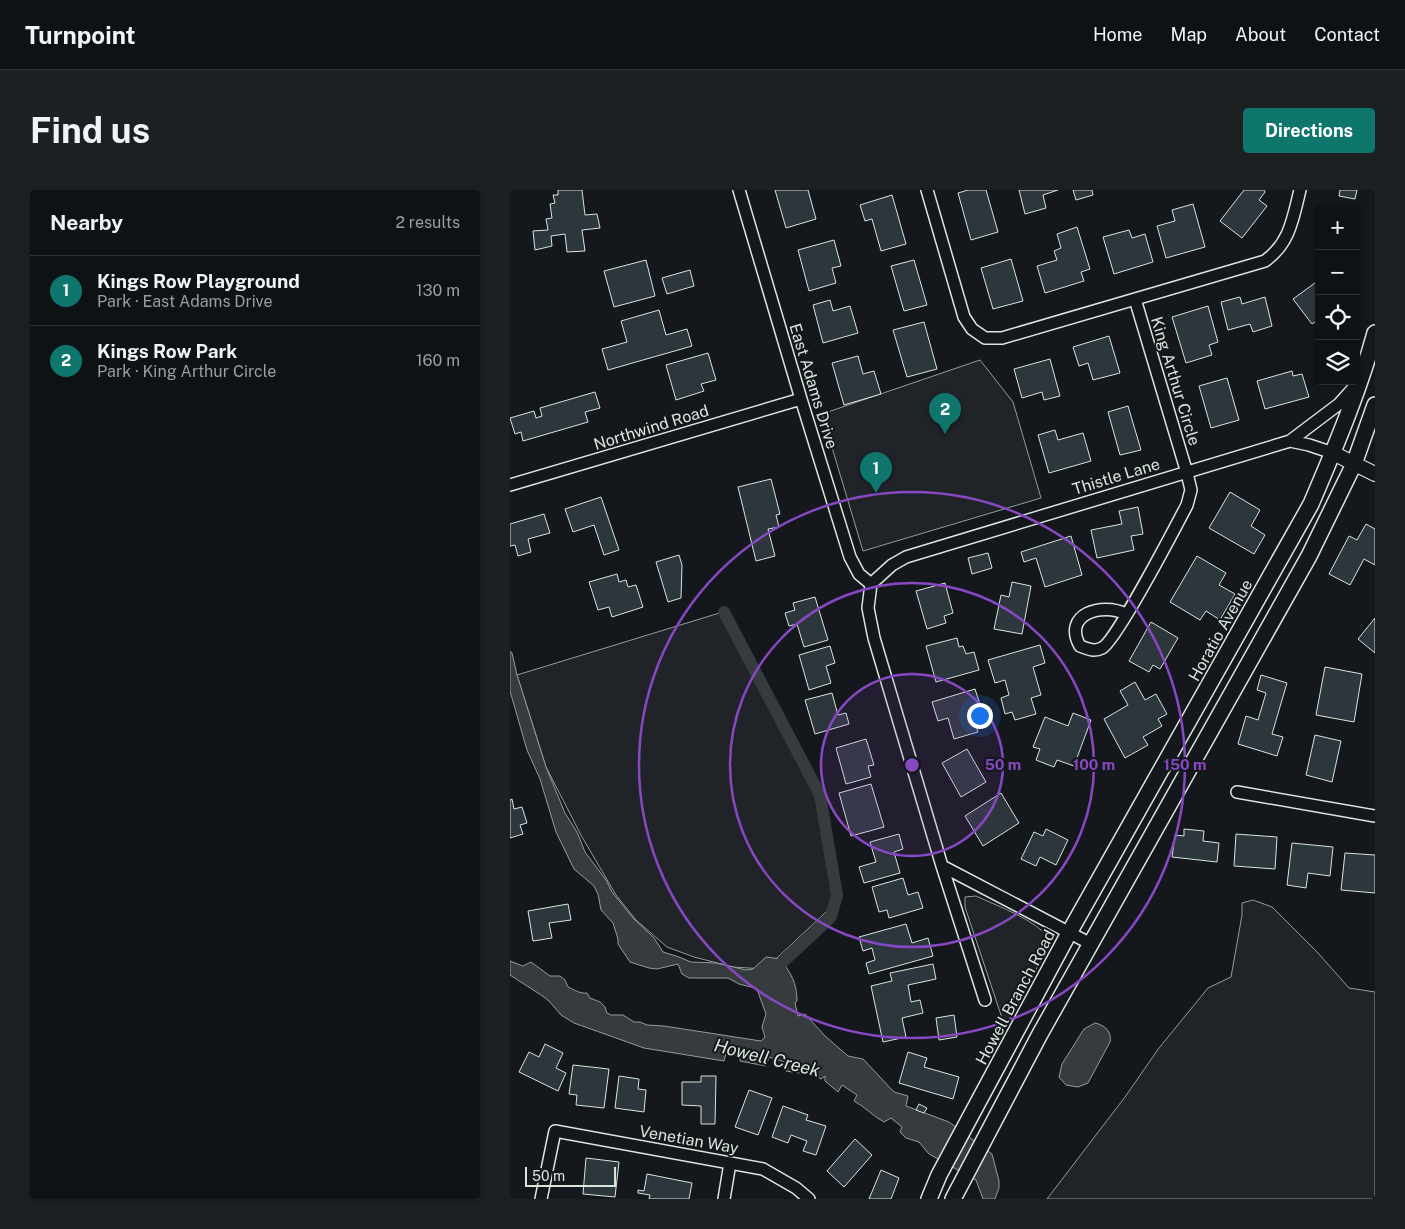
<!DOCTYPE html>
<meta charset="utf-8">
<style>
:root{--surface:#0f1215;--page:#1d2022;--text:#f1f3f6;--muted:#9b9ea0;--line:#2f3234;--accent:#0f766e}
body{margin:0;font-family:"Public Sans",sans-serif;background:var(--page);color:var(--text)}
.controls{position:absolute;right:15px;top:15px;display:grid;overflow:hidden;border-radius:5px;box-shadow:0 1px 4px #0004}
.controls button{width:45px;height:45px;display:grid;place-items:center;padding:0;border:0;border-bottom:1px solid var(--line);background:var(--surface);color:var(--text);font:25px sans-serif}
.scale{position:absolute;left:15px;bottom:12px;width:91px;box-sizing:border-box;padding-left:5px;border:2px solid #d8e6dc;border-top:0;font-size:14px;line-height:18px;white-space:nowrap;color:#d8e6dc;-webkit-text-stroke:4px #14181c;paint-order:stroke}
.you{position:absolute;left:469px;top:525px;width:18px;height:18px;margin:-12px;border:4px solid #fff;border-radius:50%;background:#1a73e8;box-shadow:0 0 0 8px #1a73e833}
.badge{display:grid;place-items:center;width:32px;height:32px;border-radius:50%;background:var(--accent);color:#fff;font-size:16px;font-weight:700}
.pin{position:absolute;translate:-50% -41px;filter:drop-shadow(0 1px 2px #0008)}
.pin::after{content:'';position:absolute;top:26px;width:18px;height:15px;background:inherit;clip-path:polygon(0 0,100% 0,50% 100%)}
.list{margin:0;padding:0;list-style:none}
h2{display:flex;justify-content:space-between;align-items:center;height:65px;margin:0;padding:0 20px;font-size:21px}
h2 small{font-size:16px;font-weight:400;color:var(--muted)}
.list li{display:grid;grid-template-columns:32px 1fr auto;gap:15px;align-items:center;box-sizing:border-box;height:70px;padding:0 20px;border-top:1px solid var(--line)}
.list b{display:block;font-size:19px;white-space:nowrap}
.list p{margin:0;font-size:16px;white-space:nowrap;color:var(--muted)}
.list em{font-size:16px;font-style:normal;color:var(--muted)}
.icon{flex:none;width:28px;height:28px;fill:none;stroke:currentColor;stroke-width:2;stroke-linecap:round;stroke-linejoin:round}
.map{position:relative;flex:none;width:865px;height:1009px;overflow:hidden;border-radius:5px}
header{display:flex;align-items:center;gap:30px;box-sizing:border-box;height:70px;padding:0 25px;background:var(--surface);border-bottom:1px solid var(--line)}
header strong{font-size:24px}
nav{display:flex;gap:28px;margin-inline-start:auto;font-size:18px}
.intro{display:flex;align-items:center;justify-content:space-between;box-sizing:border-box;height:120px;padding:0 30px}
h1{margin:0;font-size:35px}
.button{padding:12px 22px;border-radius:5px;background:var(--accent);color:#fff;font-size:18px;font-weight:700}
main{display:flex;gap:30px;padding:0 30px}
aside{flex:1;background:var(--surface);border-radius:5px;box-shadow:0 1px 4px #0004}
.map>svg:first-child{display:block}
.green{fill:#202428;stroke:#939e99}
.water{fill:#363b3e;stroke:#939e99}
.lines{fill:none;stroke-linecap:round;stroke-linejoin:round}
.canal{stroke:#363b3e;stroke-width:12}
.building{fill:#2c363c;stroke:#d8e6dc}
.minor-casing{stroke:#d8e6dc;stroke-width:14}
.tertiary-casing{stroke:#d8e6dc;stroke-width:16}
.secondary-casing{stroke:#d8e6dc;stroke-width:18}
.minor{stroke:#14181c;stroke-width:11}
.tertiary{stroke:#14181c;stroke-width:14}
.secondary{stroke:#14181c;stroke-width:15}
.ring{fill:none;stroke:#8948c3;stroke-width:2.5}
.labels{text-anchor:middle;stroke-width:4;stroke-linejoin:round;paint-order:stroke}
.street-label{font-size:16px;fill:#d8e6dc;stroke:#14181c}
.water-label{font-size:18px;font-style:italic;fill:#d8e6dc;stroke:#14181c}
.centre{fill:#8948c3;stroke:#14181c;stroke-width:2.5}
.ring-label{font-size:15px;text-anchor:middle;font-weight:bold;fill:#8948c3;stroke:#14181c;stroke-width:4;stroke-linejoin:round;paint-order:stroke}
</style>
<header>
<strong>Turnpoint</strong>
<nav><a>Home</a><a>Map</a><a>About</a><a>Contact</a></nav>
</header>
<div class="intro"><h1>Find us</h1><a class="button">Directions</a></div>
<main>
<aside>
<h2>Nearby<small>2 results</small></h2>
<ul class="list">
<li><span class="badge">1</span><div><b>Kings Row Playground</b><p>Park · East Adams Drive</p></div><em>130 m</em></li>
<li><span class="badge">2</span><div><b>Kings Row Park</b><p>Park · King Arthur Circle</p></div><em>160 m</em></li>
</ul>
</aside>
<div class="map">
<svg width="865" height="1009" viewBox="0 0 865 1009">
<rect width="100%" height="100%" fill="#14181c"/>
<path class="green" d="M470,170l33,42 28,96 -178,53 -41,-137z
M216,421l94,183 18,107 -73,68 -32,-2 -39,-10 -27,-10 -31,-27 -20,-25 -34,-58 -36,-70 -29,-92z
M466,706c26,12 56,22 76,44l-47,87 -40,-120v-10z
M743,710l19,7 46,46 31,35 26,4v207h-328l78,-102 34,-49 49,-60 23,-11 11,-62v-12z"/>
<path class="water" d="M0,461l2,2 5,22 29,92 19,46 12,19 8,20 21,28 6,12 21,26 21,20 9,14 16,5 12,5 25,1 30,7 7,-1 13,-12 14,2c11,14 17,24 17,42l-2,2 3,13 7,-2 20,22 23,20 15,3 31,33 14,4 -2,10 43,16 43,32 7,27v7l-4,11h-12l-7,-19 -47,-26 -10,-12 -13,-4 -6,-6 2,-5 -11,-9 -7,4c-11,-6 -19,-15 -30,-21l3,-6 -15,-10 -4,7 -13,-11v-5l-4,3 -11,-6 -4,1 -20,-3 2,-8 -19,-6 -3,9 -26,-5v-5l-14,-3 -2,8 -80,-13 -70,-25 -13,-8 -12,-14 -8,-6 -31,-20v-14l13,5 8,-4 19,14h10l5,4 3,7c6,3 13,7 19,6l3,5 10,4 5,5 2,6 4,2h12l11,7h6l7,3 17,1 97,15 4,-4 -3,-10 4,-13 -8,-22 -3,-4 -16,-4 -11,-6h-39l-7,-4 -4,-10 -21,5 -8,-1 -19,-6 -12,-18v-5l-5,-16 -12,-13 -3,-16 -4,-8 -20,-17 -18,-37 -16,-53 -13,-29 -17,-59z
M585,833c10,2 17,9 15,19l-22,41 -10,4 -12,-2 -7,-8 3,-13 22,-35z"/>
<g class="lines">
<path class="canal" d="M214,422l96,183 17,100 -6,22 -60,56"/>
</g>
<path class="building" d="M48,0h24l3,25 12,-1 3,14 -18,2 3,21 -18,1 -2,-18 -14,2 1,10 -17,4 -2,-19 15,-1 -2,-11 6,-1 -2,-14 5,-1 -2,-8h5z
M265,0h33l8,29 -30,9z
M458,0h18l12,42 -27,8 -13,-47z
M509,0h39l-15,5 3,13 -21,6z
M563,0h19l1,5 -17,5z
M734,0h20l1,2 -6,8 8,6 -25,32 -22,-17z
M830,0h17l-2,9 -16,-3z
M382,5l14,49 -25,7 -9,-32 -7,2 -5,-16z
M683,14l12,43 -39,11 -9,-32 18,-5 -3,-11z
M567,37l13,42 -9,3 3,9 -39,12 -8,-27 20,-6 -3,-9 7,-3 -4,-14z
M619,40l3,8 13,-4 8,28 -39,12 -11,-37z
M324,50l7,26 -9,2 4,15 -27,8 -11,-41z
M501,69l12,42 -30,8 -12,-41z
M136,70l9,36 -41,11 -10,-36z
M404,70l13,45 -23,6 -13,-45z
M180,80l4,16 -27,8 -5,-16z
M809,90v39l-7,5 -19,-25z
M730,107l2,7 23,-7 7,29 -19,6 -3,-8 -22,6 -7,-28z
M320,110l3,11 17,-5 8,27 -35,10 -10,-38z
M698,116l10,36 -9,3 3,10 -26,8 -14,-46z
M149,120l7,25 21,-6 5,17 -84,24 -6,-21 25,-7 -6,-21z
M414,132l13,47 -30,8 -14,-47z
M599,146l11,37 -27,7 -5,-17 -9,3 -6,-19z
M198,163l8,27 -15,4 3,7 -28,9 -10,-35z
M348,166l5,18 11,-3 7,23 -37,11 -12,-42z
M540,169l10,37 -16,4 -2,-8 -20,6 -8,-29z
M782,181l1,5 9,-2 7,23 -44,12 -8,-28z
M717,188l12,42 -28,8 -12,-42z
M85,202l5,16 -15,4 3,10 -65,19 -2,-9 -6,2 -5,-16 24,-7 2,7 6,-2 -2,-8z
M618,216l13,44 -21,5 -12,-43z
M545,240l3,10 25,-7 8,28 -42,12 -11,-38z
M261,289l9,35 -4,1 3,12 -11,2 7,27 -19,5 -18,-74z
M720,302l30,18 -9,16 14,9 -11,19 -45,-26z
M91,307l18,53 -15,5 -10,-30 -21,7 -8,-23z
M628,317l5,27 -12,2 3,14 -37,8 -6,-28 31,-6 -3,-13z
M34,324l6,19 -22,6 3,13 -13,4 -3,-11 -5,1v-22z
M856,334l9,5v36l-11,-6 -14,26 -21,-11 20,-38 8,4z
M561,346l11,39 -37,12 -9,-29 -12,4 -3,-10z
M478,363l4,15 -20,6 -4,-16z
M169,365l3,10 -1,33 -13,4 -12,-40z
M687,366l29,17 -7,12 16,9 -15,26 -14,-9 -6,9 -30,-18z
M107,384l2,8 7,-2 2,7 8,-2 7,22 -31,10 -3,-10 -11,3 -9,-28z
M502,392l19,4 -9,48 -28,-5 7,-34 8,2z
M435,393l8,30 -9,3 2,7 -19,6 -11,-38z
M305,407l13,43 -24,7 -7,-23 -8,2 -4,-13 10,-3 -2,-7z
M865,428v35l-17,-14z
M641,432l27,16 -18,31 -7,-4 -4,7 -20,-11z
M447,448l2,9 4,-1 3,8 8,-2 5,18 -43,12 -10,-36z
M530,455l5,18 -12,4 8,28 -10,3 5,16 -21,6 -3,-8 -7,2 -4,-16 8,-3 -4,-15 -10,3 -7,-23z
M320,456l5,17 -9,3 5,17 -22,7 -10,-35z
M815,477l37,7 -8,48 -38,-7z
M751,485l26,8 -15,51 11,3 -6,19 -39,-12 8,-28 12,4 8,-27 -9,-3z
M625,492l10,18 11,-6 11,20 -9,5 4,7 -19,11 5,8 -23,13 -21,-39 24,-14 -8,-14z
M465,499l10,31 -10,3 3,9 -24,7 -6,-21 -10,3 -6,-19z
M322,503l6,22 8,-2 3,11 -34,10 -10,-34z
M563,523l18,7 -17,46 -17,-6 -3,7 -18,-7 4,-11 -7,-2 12,-30 23,9z
M805,545l26,6 -9,41 -26,-7z
M356,549l8,26 -6,1 3,11 -25,7 -10,-36z
M457,559l19,33 -25,15 -19,-34z
M361,594l13,43 -33,9 -12,-43z
M491,603l18,30 -36,23 -18,-30z
M2,609l2,10 8,-2 5,16 -7,2 3,9 -13,4v-38z
M536,639l22,11 -12,25 -16,-8 -4,9 -15,-7 13,-27 9,4z
M674,639l20,2 -1,10 16,2 -2,19 -45,-5 3,-22 9,1z
M389,644l4,15 -9,3 6,21 -36,10 -5,-16 17,-5 -6,-20z
M726,644l41,3 -2,32 -41,-3z
M782,653l41,4 -3,29 -22,-3 -2,15 -19,-3z
M835,663l30,2v38l-34,-3z
M393,688l5,17 10,-3 5,16 -34,10 -2,-8 -8,2 -7,-25z
M58,714l3,16 -22,3 3,15 -19,3 -5,-30z
M396,734l6,19 16,-5 5,18 -64,18 -3,-11 9,-3 -3,-12 -9,3 -4,-14z
M423,774l3,15 -28,6 3,17 9,-2 3,13 -21,5 4,19 -23,5 -12,-56 21,-5 -2,-8z
M444,825l3,22 -18,3 -3,-22z
M35,854l18,9 -7,15 10,5 -8,18 -39,-19 10,-20 10,5z
M398,862l19,6 -3,9 35,10 -6,22 -54,-16z
M63,875l36,4 -5,39 -28,-3 1,-10 -8,-1z
M109,886l20,3 -1,10 8,1 -2,22 -29,-4z
M191,886h15l-1,48h-14v-18l-19,-1v-23h19z
M239,900l23,8 -14,37 -23,-8z
M409,914l8,4 -3,5 -8,-3z
M273,916l25,9 -2,5 20,6 -10,29 -13,-4 4,-10 -16,-6 -3,8 -16,-6z
M345,949l17,16 -28,32 -17,-16z
M76,968l33,4 -4,35 -32,-3z
M371,980l18,8 -8,21h-22z
M137,984l45,9 -3,16h-40l1,-4 -12,-2v-3l6,1z"/>
<g class="lines">
<defs>
<path id="minor" d="M229,0l62,209 49,158 9,17 12,10
M417,0l37,127 8,12 13,9h17l263,-77c25,-18 28,-43 35,-71
M780,251l49,-37 18,-20
M0,295l291,-86
M361,394l21,-19 14,-8 384,-116 19,4 24,8
M361,394l-3,24 6,30 68,228 43,134
M616,424c-24,-12 -64,0 -46,32 8,3 14,6 22,2 14,-7 74,-122 85,-143l4,-15 -4,-17 -52,-174
M727,602l138,24
M432,676l149,78
M31,1009l14,-68 208,38 33,19 13,11
M214,1009l6,-36"/>
<path id="tertiary" d="M823,263l42,21"/>
<path id="secondary" d="M419,1009l10,-24 130,-242 242,-429c24,-56 48,-113 64,-171
M443,1009l87,-165 269,-478 45,-92 21,-59"/>
</defs>
<use href="#minor" class="minor-casing"/>
<use href="#tertiary" class="tertiary-casing"/>
<use href="#secondary" class="secondary-casing"/>
<use href="#minor" class="minor"/>
<use href="#tertiary" class="tertiary"/>
<use href="#secondary" class="secondary"/>
</g>
<circle cx="402" cy="575" r="91" fill="#8948c3" fill-opacity=".12"/>
<g class="ring">
<circle cx="402" cy="575" r="91"/>
<circle cx="402" cy="575" r="182"/>
<circle cx="402" cy="575" r="273"/>
</g>
<g class="labels">
<g class="street-label">
<text transform="translate(666 191) rotate(73)" y="6">King Arthur Circle</text>
<text transform="translate(304 196) rotate(73)" y="6">East Adams Drive</text>
<text transform="translate(141 237) rotate(-17)" y="6">Northwind Road</text>
<text transform="translate(606 286) rotate(-17)" y="6">Thistle Lane</text>
<text transform="translate(710 440) rotate(-61)" y="6">Horatio Avenue</text>
<text transform="translate(505 807) rotate(-62)" y="6">Howell Branch Road</text>
<text transform="translate(179 949) rotate(10)" y="6">Venetian Way</text>
</g>
<g class="water-label">
<text transform="translate(257 868) rotate(14)" y="6">Howell Creek</text>
</g>
</g>
<circle cx="402" cy="575" r="8" class="centre"/>
<g class="ring-label">
<text x="493" y="580">50 m</text>
<text x="584" y="580">100 m</text>
<text x="675" y="580">150 m</text>
</g>
</svg>
<div class="controls">
<button>+</button>
<button>−</button>
<button><svg class="icon" aria-label="locate" viewBox="0 0 24 24"><circle cx="12" cy="12" r="6"/><path d="M12 2v4M12 18v4M2 12h4M18 12h4"/></svg></button>
<button><svg class="icon" aria-label="layers" viewBox="0 0 24 24"><path d="M12 4l9 5-9 5-9-5zM3 14l9 5 9-5"/></svg></button>
</div>
<div class="scale">50 m</div>
<div class="you"></div>
<div class="pin badge" style="left:366px;top:303px">1</div>
<div class="pin badge" style="left:435px;top:244px">2</div>
</div>
</main>
